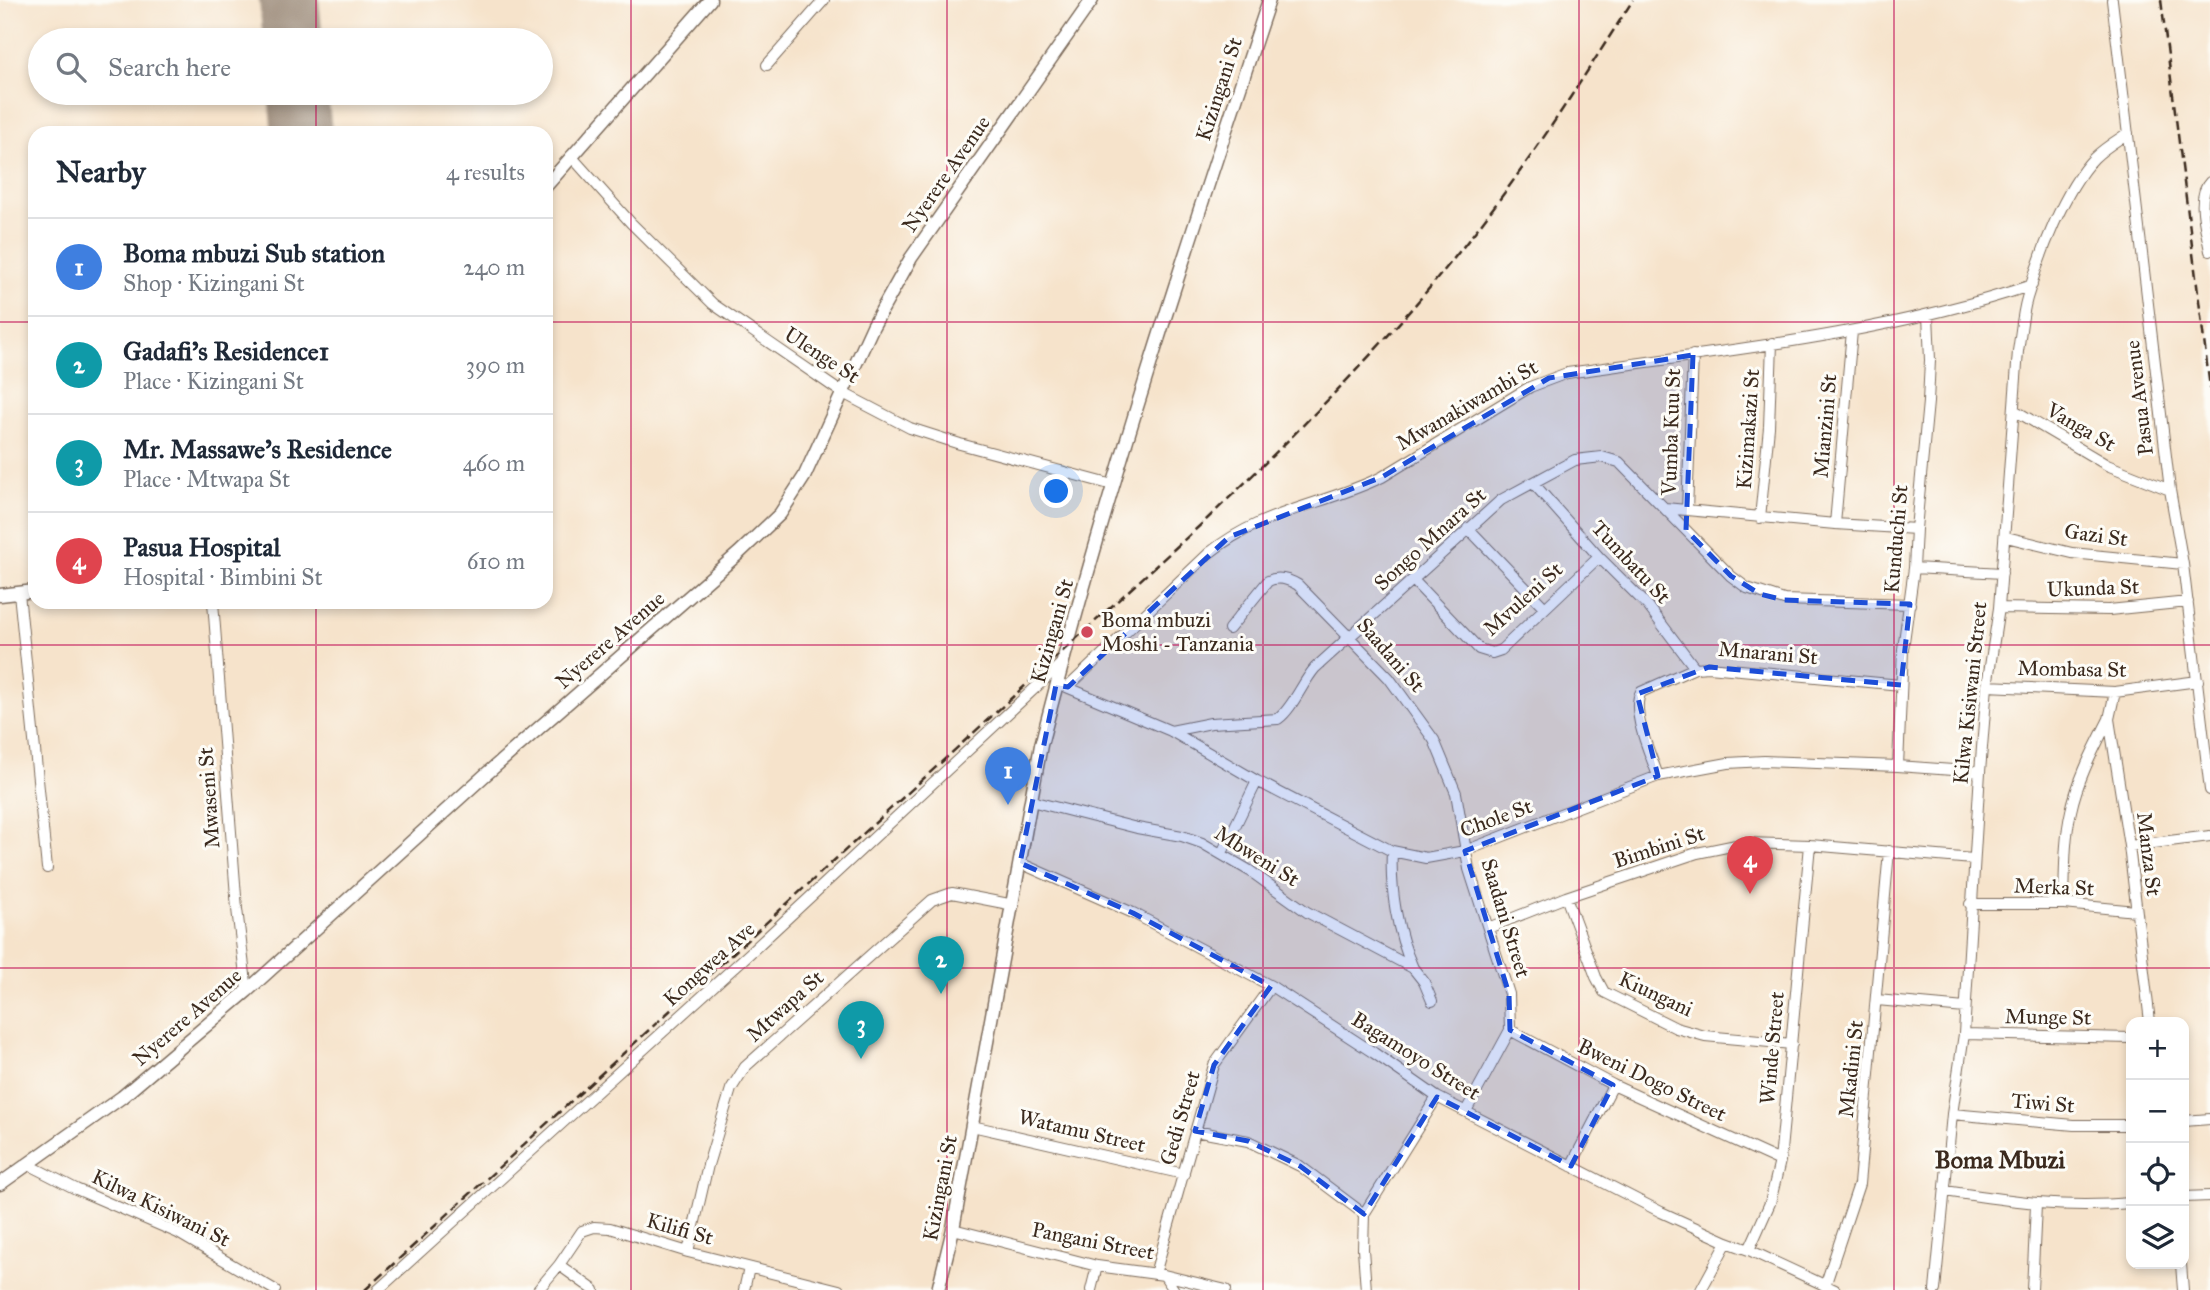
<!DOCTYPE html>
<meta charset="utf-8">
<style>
:root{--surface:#fff;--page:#f6f6f7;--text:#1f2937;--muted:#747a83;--line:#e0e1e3;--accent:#0b8043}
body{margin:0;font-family:"IM FELL Great Primer",serif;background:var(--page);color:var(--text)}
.controls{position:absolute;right:21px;bottom:21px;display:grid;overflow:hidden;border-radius:14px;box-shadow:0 4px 10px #0003}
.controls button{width:63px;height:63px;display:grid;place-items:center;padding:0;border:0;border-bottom:2px solid var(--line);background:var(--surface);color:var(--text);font:35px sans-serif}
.you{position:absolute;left:1057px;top:492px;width:24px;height:24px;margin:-18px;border:5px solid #fff;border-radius:50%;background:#1a73e8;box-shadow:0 0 0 10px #1a73e833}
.badge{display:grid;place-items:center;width:46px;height:46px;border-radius:50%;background:var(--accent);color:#fff;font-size:23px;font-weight:700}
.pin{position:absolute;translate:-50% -58px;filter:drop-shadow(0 2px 4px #0008)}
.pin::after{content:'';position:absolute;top:37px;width:24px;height:21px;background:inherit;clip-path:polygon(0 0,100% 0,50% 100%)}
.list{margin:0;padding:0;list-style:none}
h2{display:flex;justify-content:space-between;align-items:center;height:91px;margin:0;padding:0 28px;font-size:30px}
h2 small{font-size:23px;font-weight:400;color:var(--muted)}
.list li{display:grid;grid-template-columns:46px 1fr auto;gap:21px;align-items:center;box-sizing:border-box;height:98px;padding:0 28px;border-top:2px solid var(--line)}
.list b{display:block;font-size:26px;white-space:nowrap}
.list p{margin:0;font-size:23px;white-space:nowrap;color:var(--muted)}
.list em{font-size:23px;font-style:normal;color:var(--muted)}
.icon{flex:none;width:38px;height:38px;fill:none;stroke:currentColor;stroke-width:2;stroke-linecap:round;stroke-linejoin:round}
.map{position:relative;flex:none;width:2210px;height:1290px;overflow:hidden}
.search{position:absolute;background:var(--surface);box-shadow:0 4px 10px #0003;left:28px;top:28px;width:525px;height:77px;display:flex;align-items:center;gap:18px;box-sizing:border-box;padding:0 24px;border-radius:38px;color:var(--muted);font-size:26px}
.panel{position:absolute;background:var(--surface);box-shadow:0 4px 10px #0003;left:28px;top:126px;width:525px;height:483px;border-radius:21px}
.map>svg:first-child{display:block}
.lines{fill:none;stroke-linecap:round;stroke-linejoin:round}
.runway{stroke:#988674;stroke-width:60}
.minor-casing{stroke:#7c6b5b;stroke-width:12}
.tertiary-casing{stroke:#7c6b5b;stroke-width:15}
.minor{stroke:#fff;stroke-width:10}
.tertiary{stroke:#fff;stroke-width:12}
.rail{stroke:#3b2a1e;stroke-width:2.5;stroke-dasharray:10 5;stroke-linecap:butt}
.marked{fill:#1d4ed8;fill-opacity:0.2;stroke:#1d4ed8;stroke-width:5;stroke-dasharray:14 9;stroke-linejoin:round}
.grid{fill:none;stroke:#c2185b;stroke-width:2;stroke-opacity:0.55}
.poi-dot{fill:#d1495b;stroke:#fdfcf7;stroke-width:2.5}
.labels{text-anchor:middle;stroke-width:6;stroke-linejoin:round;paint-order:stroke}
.street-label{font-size:21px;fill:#3b2a1e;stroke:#fdfcf7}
.poi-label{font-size:21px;fill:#3b2a1e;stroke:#fdfcf7;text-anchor:start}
.quarter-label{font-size:24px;font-weight:bold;fill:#3b2a1e;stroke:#fdfcf7}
</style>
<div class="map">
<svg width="2210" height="1290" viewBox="0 0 2210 1290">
<rect width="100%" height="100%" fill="#fdfcf7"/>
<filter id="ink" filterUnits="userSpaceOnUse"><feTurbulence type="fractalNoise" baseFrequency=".0143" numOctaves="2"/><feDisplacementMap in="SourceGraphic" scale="14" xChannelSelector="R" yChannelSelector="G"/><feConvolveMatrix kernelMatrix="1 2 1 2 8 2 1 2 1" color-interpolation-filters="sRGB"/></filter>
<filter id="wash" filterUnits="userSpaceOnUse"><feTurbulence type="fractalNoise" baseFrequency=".00686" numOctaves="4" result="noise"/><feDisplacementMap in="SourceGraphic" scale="28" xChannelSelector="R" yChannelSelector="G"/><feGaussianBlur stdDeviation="1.57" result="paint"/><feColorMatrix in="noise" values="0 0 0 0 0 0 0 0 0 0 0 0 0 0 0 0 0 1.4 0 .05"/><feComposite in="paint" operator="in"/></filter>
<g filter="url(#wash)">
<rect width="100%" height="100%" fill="#f6e3cb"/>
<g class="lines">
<path class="runway" d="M289,0l4,40
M298,93l4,40"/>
</g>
</g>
<g filter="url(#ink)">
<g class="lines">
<defs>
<path id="minor" d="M2112,0l58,490 13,74 27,226
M767,65l57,-65
M571,156l60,67 82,81 128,88 69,36 50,16 153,41
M2210,182c-15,15 -3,50 0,69
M2014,410l93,55 63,25
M1534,484l65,73 49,49 47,62
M1665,508l170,16 81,5
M1687,510l6,-155
M1760,518l9,-91 3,-84
M1835,524l17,-193
M1468,528l76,79
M2006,537l66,16 111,11
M1914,568l88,5
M1413,580l66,69 13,4 9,-3 98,-93
M19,593l28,275
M213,602l24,307 10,82
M1999,608l110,2 79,-8
M1229,629l39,-48c10,-5 20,-2 30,4l91,93 45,62 22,53 13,76 40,125 1,36 -44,81
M1064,686l107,45 86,50 135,70 34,7 39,-7 193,-75 70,-13 36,-2 134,5 82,6
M1987,686l128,6 83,-11
M1068,687l140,-133c54,-44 114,-48 174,-77l148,-90 37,-14c156,-22 315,-38 465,-88
M2115,692l-6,27 20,127 21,176
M1171,731l40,-8 67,-4c15,-11 24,-36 37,-51l186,-168 74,-40 27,-3 17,5 112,114 16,12 37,12 126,4
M1898,766l5,-117 11,-81 2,-39 12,-127 2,-42 -2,-45
M1658,776c-7,-21 -28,-64 -17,-84l54,-24 14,-1 192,18
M1031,801l106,27 45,8 20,7 48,28 57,41 106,56 11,14 8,19
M2129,846l81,-10
M1392,851c-2,38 5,82 21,117
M1222,853l35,-72
M1020,863l113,50 138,73 103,67 63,44 224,115 66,30 22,8 86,40
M1566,897l30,80 8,15 72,36 29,8 87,8
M1970,904h94l72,7
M2064,904c1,-31 0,-63 7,-93 7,-33 23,-62 38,-92
M1488,928l78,-31 131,-44 49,-10 64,2 163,14
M1877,1000l88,8
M1510,1030l103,55 167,76
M1964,1034l167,4
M1952,1114l122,11h57
M2184,1121l26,-2
M972,1126l212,48
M1195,1131l53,10 52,25 64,48
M29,1165l47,24 102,44 97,57
M1571,1166l42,-81
M1945,1191c66,10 119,18 186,12
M2184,1197l26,-1
M953,1229l144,37 67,9 62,15
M1749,1250l21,-47 10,-42 30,-316
M688,1252l20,-87 23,-76 14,-22 187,-167 20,-7 62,12
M2181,1264l2,26
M559,1265l35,25
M1155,1274l59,-209 57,-79
M1164,1275l10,15
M1825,1286l34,-102 30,-333
M378,1290l372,-337 312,-290
M538,1290l21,-25 23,-34 12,-4 16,1 78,24 151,38
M744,1290l5,-22
M1091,1290l6,-24
M1366,1290l-3,-41 1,-35 73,-117
M1701,1290l26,-48
M1935,1290l17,-176 12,-80 16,-262 7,-86 12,-78 19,-257c3,-18 4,-36 9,-53 12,-41 37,-109 67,-140 10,-10 22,-17 34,-25
M2032,1290l4,-85"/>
<path id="tertiary" d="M546,186l164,-186
M0,595l35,-4
M0,1184l122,-87 125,-106 237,-215 255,-223 41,-39 24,-37 69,-151 38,-68 181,-258
M938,1290l15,-61 88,-484c64,-251 146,-499 228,-745"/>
</defs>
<use href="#minor" class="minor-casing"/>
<use href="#tertiary" class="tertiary-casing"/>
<use href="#minor" class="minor"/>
<use href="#tertiary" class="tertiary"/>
<path class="rail" d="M2161,0l49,388
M365,1290l842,-771c100,-95 197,-193 280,-303 53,-69 99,-143 146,-216"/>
</g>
</g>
<path class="marked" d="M1693,355l-7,175 45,46 29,18 24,6 126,4 -9,81 -192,-18 -72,27 21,82 -193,75 44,143 1,36 103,55 -42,81 -134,-69 -73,117 -64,-48 -52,-25 -53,-10 19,-66 57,-79 -138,-73 -113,-50 36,-178 12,2 161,-150 153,-60 167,-99z"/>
<path class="grid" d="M316,0v40M631,0v1290M947,0v1290M1263,0v1290M1579,0v1290M1894,0v1290M316,93v40M0,322h35M546,322h1664M316,602v688M0,645h2210M0,968h2210"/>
<circle class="poi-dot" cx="1087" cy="632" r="7"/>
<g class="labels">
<g class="street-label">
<text transform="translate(1219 89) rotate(-72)" y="7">Kizingani St</text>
<text transform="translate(946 174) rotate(-55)" y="7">Nyerere Avenue</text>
<text transform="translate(822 355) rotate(33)" y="7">Ulenge St</text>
<text transform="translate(2139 398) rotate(-97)" y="7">Pasua Avenue</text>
<text transform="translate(1467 405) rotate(-30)" y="7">Mwanakiwambi St</text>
<text transform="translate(1825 426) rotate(-85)" y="7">Mianzini St</text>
<text transform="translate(2081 427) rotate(30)" y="7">Vanga St</text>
<text transform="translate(1748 429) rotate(-86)" y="7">Kizimakazi St</text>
<text transform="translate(1671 432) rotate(-88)" y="7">Vumba Kuu St</text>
<text transform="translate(2096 535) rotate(8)" y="7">Gazi St</text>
<text transform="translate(1430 539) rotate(-42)" y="7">Songo Mnara St</text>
<text transform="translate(1896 539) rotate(-85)" y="7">Kunduchi St</text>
<text transform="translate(1631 562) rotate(47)" y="7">Tumbatu St</text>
<text transform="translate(2093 588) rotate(-2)" y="7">Ukunda St</text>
<text transform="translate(1523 599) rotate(-42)" y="7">Mvuleni St</text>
<text transform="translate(1052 631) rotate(-74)" y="7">Kizingani St</text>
<text transform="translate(610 640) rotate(-41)" y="7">Nyerere Avenue</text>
<text transform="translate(1768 653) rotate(5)" y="7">Mnarani St</text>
<text transform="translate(1391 655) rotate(49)" y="7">Saadani St</text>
<text transform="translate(2072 669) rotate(1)" y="7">Mombasa St</text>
<text transform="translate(1970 693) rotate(-84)" y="7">Kilwa Kisiwani Street</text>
<text transform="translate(209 798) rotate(-94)" y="7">Mwaseni St</text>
<text transform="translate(1496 818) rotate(-20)" y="7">Chole St</text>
<text transform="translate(1659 847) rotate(-18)" y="7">Bimbini St</text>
<text transform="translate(2149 854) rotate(83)" y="7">Manza St</text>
<text transform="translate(1257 856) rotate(32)" y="7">Mbweni St</text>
<text transform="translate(2054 887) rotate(2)" y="7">Merka St</text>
<text transform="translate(1506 918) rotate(73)" y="7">Saadani Street</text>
<text transform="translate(709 964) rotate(-42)" y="7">Kongwea Ave</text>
<text transform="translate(1656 994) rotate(25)" y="7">Kiungani</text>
<text transform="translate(785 1006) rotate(-42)" y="7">Mtwapa St</text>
<text transform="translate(187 1017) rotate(-41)" y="7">Nyerere Avenue</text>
<text transform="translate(2048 1017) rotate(1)" y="7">Munge St</text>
<text transform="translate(1772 1048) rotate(-85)" y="7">Winde Street</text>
<text transform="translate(1416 1056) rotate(32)" y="7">Bagamoyo Street</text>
<text transform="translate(1851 1069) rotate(-84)" y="7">Mkadini St</text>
<text transform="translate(1652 1080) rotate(26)" y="7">Bweni Dogo Street</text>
<text transform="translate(2043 1103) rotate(5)" y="7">Tiwi St</text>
<text transform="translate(1180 1118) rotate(-74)" y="7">Gedi Street</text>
<text transform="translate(1082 1131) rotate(13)" y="7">Watamu Street</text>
<text transform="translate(940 1188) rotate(-79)" y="7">Kizingani St</text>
<text transform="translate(161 1208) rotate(26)" y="7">Kilwa Kisiwani St</text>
<text transform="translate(680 1229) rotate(16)" y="7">Kilifi St</text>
<text transform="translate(1093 1241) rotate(11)" y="7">Pangani Street</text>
</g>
<g class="poi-label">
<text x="1101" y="627">Boma mbuzi<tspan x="1101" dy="24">Moshi - Tanzania</tspan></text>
</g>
<g class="quarter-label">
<text x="2000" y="1168">Boma Mbuzi</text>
</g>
</g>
</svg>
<div class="controls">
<button>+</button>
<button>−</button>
<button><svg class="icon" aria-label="locate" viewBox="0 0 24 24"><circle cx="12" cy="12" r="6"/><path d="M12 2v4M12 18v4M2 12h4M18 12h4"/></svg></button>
<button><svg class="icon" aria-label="layers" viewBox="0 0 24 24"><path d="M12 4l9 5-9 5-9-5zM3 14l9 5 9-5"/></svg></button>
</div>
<div class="you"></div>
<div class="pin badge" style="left:1008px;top:805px;background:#3f7fe0">1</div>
<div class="pin badge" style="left:941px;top:994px;background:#0f9aa8">2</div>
<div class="pin badge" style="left:861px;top:1059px;background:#0f9aa8">3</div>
<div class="pin badge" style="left:1750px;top:894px;background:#e0444e">4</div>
<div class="search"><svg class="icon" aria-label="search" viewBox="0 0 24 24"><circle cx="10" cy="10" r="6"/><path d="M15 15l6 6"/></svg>Search here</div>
<section class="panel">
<h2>Nearby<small>4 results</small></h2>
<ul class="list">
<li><span class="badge" style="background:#3f7fe0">1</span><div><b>Boma mbuzi Sub station</b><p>Shop · Kizingani St</p></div><em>240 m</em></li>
<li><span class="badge" style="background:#0f9aa8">2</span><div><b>Gadafi's Residence1</b><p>Place · Kizingani St</p></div><em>390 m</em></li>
<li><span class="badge" style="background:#0f9aa8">3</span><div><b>Mr. Massawe's Residence</b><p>Place · Mtwapa St</p></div><em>460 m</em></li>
<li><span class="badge" style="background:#e0444e">4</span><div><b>Pasua Hospital</b><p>Hospital · Bimbini St</p></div><em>610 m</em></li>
</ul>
</section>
</div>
